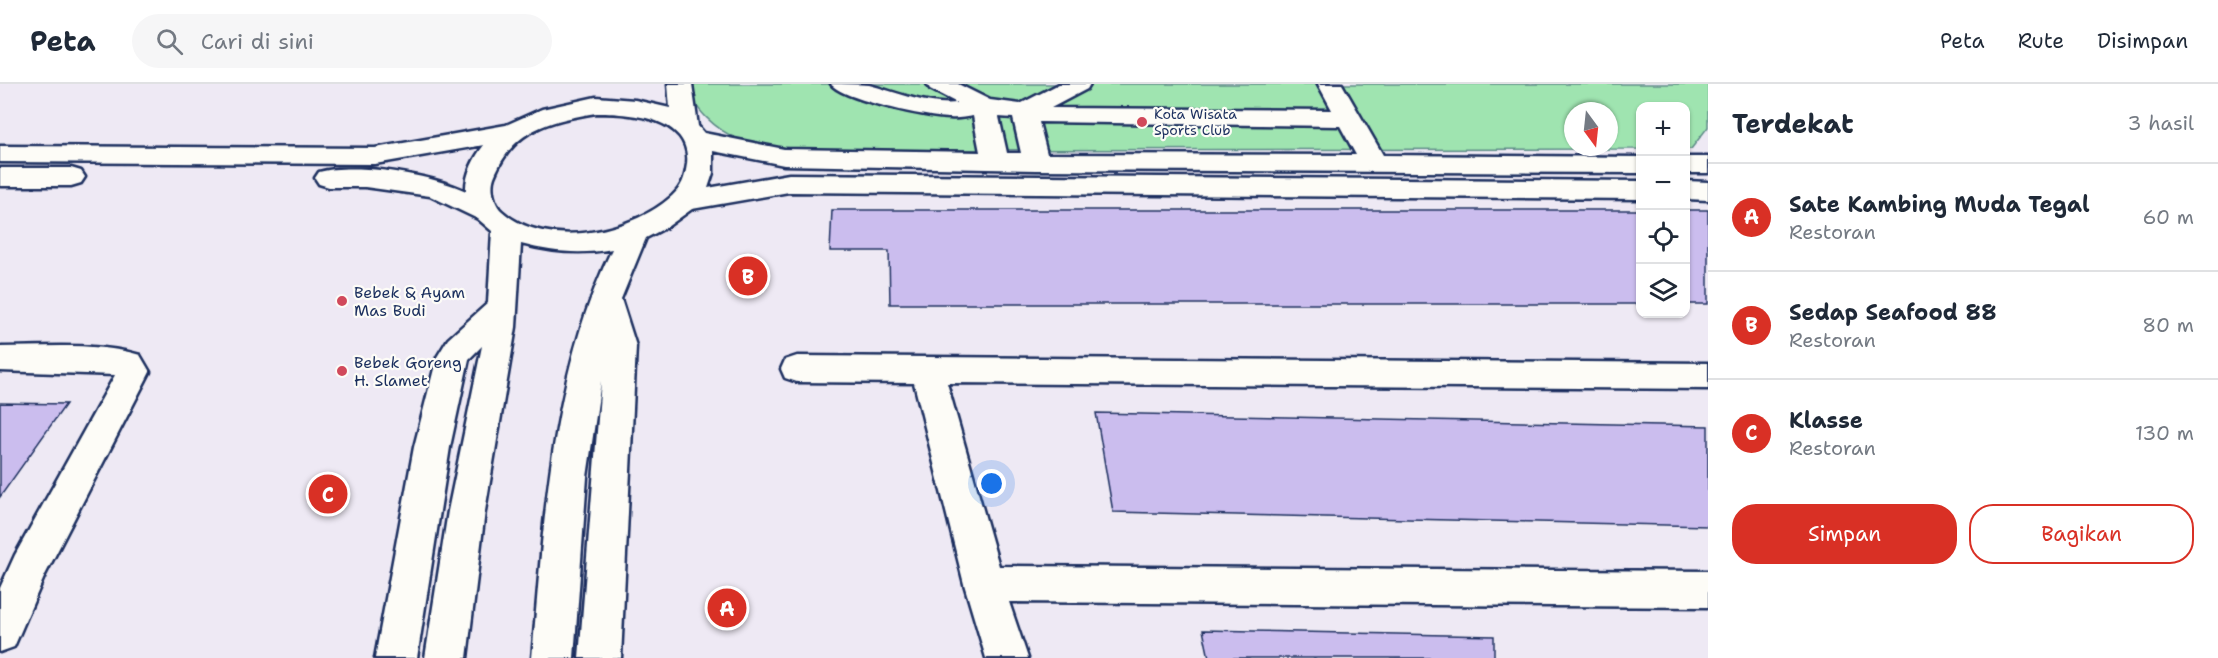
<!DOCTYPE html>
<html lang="id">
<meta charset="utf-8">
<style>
:root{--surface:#fff;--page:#f6f6f7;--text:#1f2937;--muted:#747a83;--line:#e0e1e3;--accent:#d93025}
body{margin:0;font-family:"Shantell Sans",sans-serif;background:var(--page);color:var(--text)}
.controls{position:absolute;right:18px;top:18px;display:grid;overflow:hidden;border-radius:12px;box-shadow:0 2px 4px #0004}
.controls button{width:54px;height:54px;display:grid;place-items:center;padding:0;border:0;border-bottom:2px solid var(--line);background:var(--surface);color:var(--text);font:30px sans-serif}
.compass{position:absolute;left:1564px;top:18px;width:54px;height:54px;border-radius:50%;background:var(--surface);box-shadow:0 2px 4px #0004;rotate:165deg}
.you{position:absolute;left:992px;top:400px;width:21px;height:21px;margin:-15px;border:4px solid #fff;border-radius:50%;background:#1a73e8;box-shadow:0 0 0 9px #1a73e833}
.badge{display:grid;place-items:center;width:39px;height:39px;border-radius:50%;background:var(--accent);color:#fff;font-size:20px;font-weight:700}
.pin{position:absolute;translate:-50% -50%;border:3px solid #fff;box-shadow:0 2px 6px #0006}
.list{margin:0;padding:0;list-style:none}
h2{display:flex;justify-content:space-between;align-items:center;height:78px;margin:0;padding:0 24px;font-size:26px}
h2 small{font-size:20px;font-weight:400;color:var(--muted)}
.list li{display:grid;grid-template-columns:39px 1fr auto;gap:18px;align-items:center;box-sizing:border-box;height:108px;padding:0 24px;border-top:2px solid var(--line)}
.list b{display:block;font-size:22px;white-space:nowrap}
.list p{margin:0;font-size:20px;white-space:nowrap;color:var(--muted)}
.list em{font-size:20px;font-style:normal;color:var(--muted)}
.actions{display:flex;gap:12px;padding:18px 24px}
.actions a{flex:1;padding:14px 0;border:2px solid var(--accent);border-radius:24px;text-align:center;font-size:21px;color:var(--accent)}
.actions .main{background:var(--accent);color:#fff}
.icon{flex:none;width:33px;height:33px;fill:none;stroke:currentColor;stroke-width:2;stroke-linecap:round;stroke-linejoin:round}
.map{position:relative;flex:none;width:1708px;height:574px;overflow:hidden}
header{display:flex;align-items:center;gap:36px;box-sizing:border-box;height:84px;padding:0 30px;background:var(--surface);border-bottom:2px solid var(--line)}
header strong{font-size:28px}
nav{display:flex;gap:33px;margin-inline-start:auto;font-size:21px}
.search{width:420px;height:54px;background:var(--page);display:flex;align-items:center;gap:15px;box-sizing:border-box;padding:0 21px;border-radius:33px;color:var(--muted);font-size:22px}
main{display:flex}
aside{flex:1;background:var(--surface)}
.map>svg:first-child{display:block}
.green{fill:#9fe4b0;stroke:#5d8a87;stroke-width:1.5;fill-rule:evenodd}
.building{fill:#cbbdee;stroke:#1b2f5e;stroke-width:1.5}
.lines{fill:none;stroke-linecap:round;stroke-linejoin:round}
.minor-casing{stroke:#1b2f5e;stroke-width:5}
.minor{fill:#fdfcf7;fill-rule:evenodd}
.poi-dot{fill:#d1495b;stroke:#fdfcf7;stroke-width:2}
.labels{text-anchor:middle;stroke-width:4.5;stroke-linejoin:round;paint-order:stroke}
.far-poi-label{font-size:14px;fill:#1b2f5e;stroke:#fdfcf7;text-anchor:start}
.poi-label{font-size:16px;fill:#1b2f5e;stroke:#fdfcf7;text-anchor:start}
</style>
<header>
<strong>Peta</strong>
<div class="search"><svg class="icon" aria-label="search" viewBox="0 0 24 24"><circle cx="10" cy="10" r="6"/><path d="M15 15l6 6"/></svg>Cari di sini</div>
<nav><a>Peta</a><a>Rute</a><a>Disimpan</a></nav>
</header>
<main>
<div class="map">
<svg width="1708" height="574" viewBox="0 0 1708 574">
<rect width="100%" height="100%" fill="#eee9f4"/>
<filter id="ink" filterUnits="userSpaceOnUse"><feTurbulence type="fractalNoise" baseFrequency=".0167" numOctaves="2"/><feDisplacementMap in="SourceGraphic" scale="12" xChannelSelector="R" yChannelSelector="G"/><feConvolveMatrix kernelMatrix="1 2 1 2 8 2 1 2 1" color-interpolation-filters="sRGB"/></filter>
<g filter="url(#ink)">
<path class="green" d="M691,0h1017v43l-17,22h-5v-43h-46v43l-826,1c-17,-2 -60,-4 -74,-10 -20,-8 -53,-33 -49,-56zM1573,27h36v36h-36z"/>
<path class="building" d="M832,126h809v94h-751l-1,-53h-59z
M1686,126h22v94h-22z
M0,319l66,1 -66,93z
M1096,329l612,13v100l-595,-14z
M1203,546l291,6v22h-285z"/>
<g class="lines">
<defs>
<path id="minor" d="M668,0h24l6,42 6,7 80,16 196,3 -7,-36c-8,1 -16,3 -23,2 -21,0 -109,-19 -119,-34 12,0 26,0 38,1 27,7 59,21 88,18l-27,-14 -3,-5h31l32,16 30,4 39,-20h31l-3,5 -36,19 281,2 -14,-26h24l41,71 257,2v16l-604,-3 -252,-5 -71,-14v22l-5,15 81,-14 851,7v18l-851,-7 -97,17 -25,18 -21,11 -25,61 15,47 -15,312h-42l22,-277 -14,96 -13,181h-42c12,-137 19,-284 80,-409 -31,6 -61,3 -91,-5l-5,83 -31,184 -18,147h-42l23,-147 34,-165 -13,13 -19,88 -33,211h-42l39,-211 23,-90 11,-18 40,-36 4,-72 -14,-12 -48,-23 -65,-9h-36l-10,-3 -4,-6 4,-6c37,-10 113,3 147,19 -1,-16 8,-33 18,-46l-109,19 -375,-2v-16l375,2 131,-23 36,-16 54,-12 39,3 35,8zM596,29c33,0 96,4 91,51 -2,14 -5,23 -15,32 -41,37 -126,55 -170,15 -8,-7 -12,-23 -8,-34 19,-48 55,-56 102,-64zM999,33l14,1 8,35h-14zM1039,38l301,4 16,29 -309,-1z
M1686,73h22v16h-22z
M0,84h71l10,3 4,6 -4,6 -10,3h-71z
M1686,97l22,1v18l-22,-1z
M0,263c44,0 98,-5 140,8l10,17 -105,203 -31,72 -14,5v-64l15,-33 100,-180 -115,-4z
M797,272l911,7v26l-761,-6 52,183 709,5v36l-699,-5 19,56h-42l-22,-74 -50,-201 -117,-1 -12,-4 -4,-9 4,-9z"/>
</defs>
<use href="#minor" class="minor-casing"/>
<use href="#minor" class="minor"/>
</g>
</g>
<g class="poi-dot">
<circle cx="1142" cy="38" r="6"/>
<circle cx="342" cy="217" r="6"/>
<circle cx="342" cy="287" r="6"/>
</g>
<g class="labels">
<g class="far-poi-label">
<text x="1154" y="35">Kota Wisata<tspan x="1154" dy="16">Sports Club</tspan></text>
</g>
<g class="poi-label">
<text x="354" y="214">Bebek &amp; Ayam<tspan x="354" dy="18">Mas Budi</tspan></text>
<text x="354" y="284">Bebek Goreng<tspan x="354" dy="18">H. Slamet</tspan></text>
</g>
</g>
</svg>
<div class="controls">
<button>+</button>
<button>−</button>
<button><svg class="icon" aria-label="locate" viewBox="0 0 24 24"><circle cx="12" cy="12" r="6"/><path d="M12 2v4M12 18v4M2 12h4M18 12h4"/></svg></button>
<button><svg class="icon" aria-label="layers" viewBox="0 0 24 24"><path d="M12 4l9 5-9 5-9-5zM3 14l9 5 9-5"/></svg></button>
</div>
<svg class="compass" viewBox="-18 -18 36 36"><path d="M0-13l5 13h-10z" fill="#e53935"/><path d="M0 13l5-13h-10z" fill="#747a83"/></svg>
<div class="you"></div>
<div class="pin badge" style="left:727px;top:524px">A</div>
<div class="pin badge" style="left:748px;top:192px">B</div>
<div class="pin badge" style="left:328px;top:410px">C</div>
</div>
<aside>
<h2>Terdekat<small>3 hasil</small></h2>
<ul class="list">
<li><span class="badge">A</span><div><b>Sate Kambing Muda Tegal</b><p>Restoran</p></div><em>60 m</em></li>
<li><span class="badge">B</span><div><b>Sedap Seafood 88</b><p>Restoran</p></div><em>80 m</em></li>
<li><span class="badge">C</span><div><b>Klasse</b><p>Restoran</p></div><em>130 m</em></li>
</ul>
<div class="actions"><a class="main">Simpan</a><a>Bagikan</a></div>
</aside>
</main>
